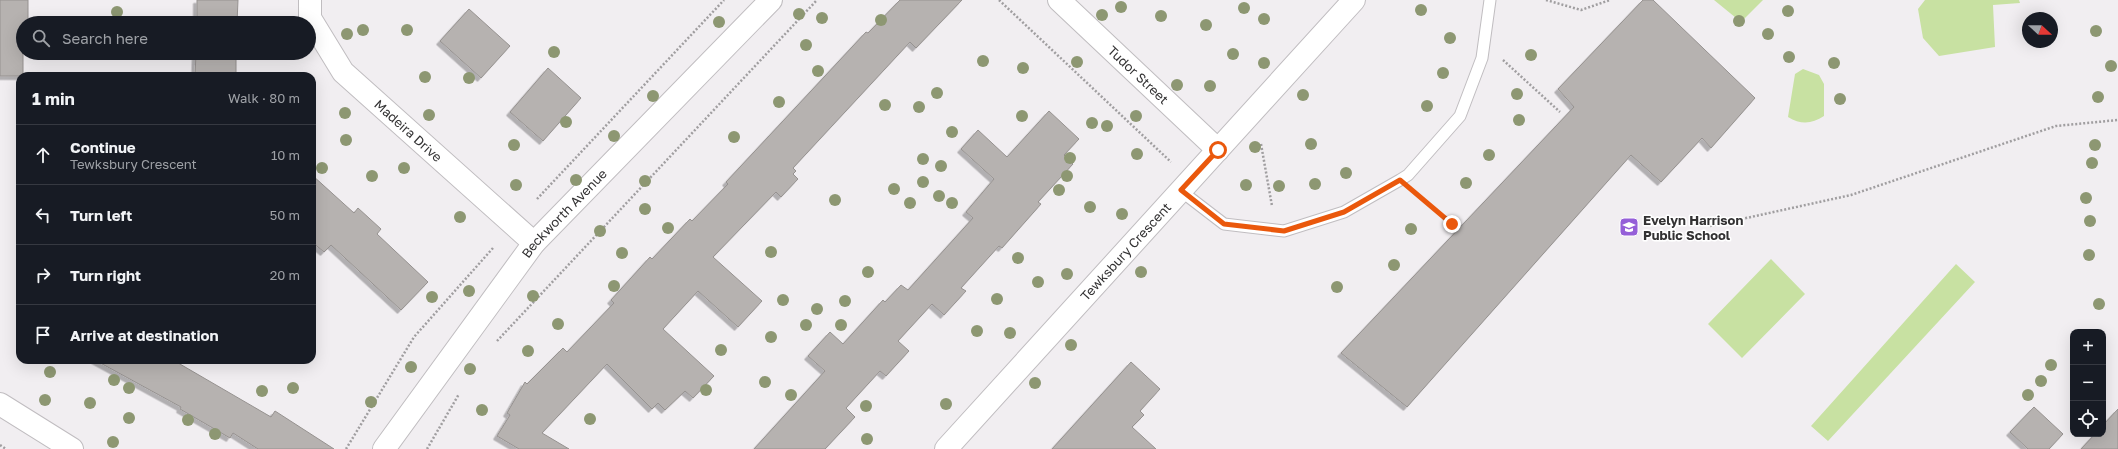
<!DOCTYPE html>
<meta charset="utf-8">
<style>
:root{--surface:#171b24;--page:#20242c;--text:#f1f3f6;--muted:#9ea1a6;--line:#363941}
body{margin:0;font-family:"Golos Text",sans-serif;background:var(--page);color:var(--text)}
.controls{position:absolute;right:12px;bottom:12px;display:grid;overflow:hidden;border-radius:8px;box-shadow:0 4px 16px #0002}
.controls button{width:36px;height:36px;display:grid;place-items:center;padding:0;border:0;border-bottom:1px solid var(--line);background:var(--surface);color:var(--text);font:20px sans-serif}
.compass{position:absolute;left:2022px;top:12px;width:36px;height:36px;border-radius:50%;background:var(--surface);box-shadow:0 4px 16px #0002;rotate:111deg}
.stop{position:absolute;width:12px;height:12px;margin:-9px;border:3px solid #ea580c;border-radius:50%;background:#fff}
.stop.end{background:#ea580c;border-color:#fff;box-shadow:0 1px 4px #0008}
.list{margin:0;padding:0;list-style:none}
h2{display:flex;justify-content:space-between;align-items:center;height:52px;margin:0;padding:0 16px;font-size:17px}
h2 small{font-size:13px;font-weight:400;color:var(--muted)}
.list li{display:grid;grid-template-columns:26px 1fr auto;gap:12px;align-items:center;box-sizing:border-box;height:60px;padding:0 16px;border-top:1px solid var(--line)}
.list b{display:block;font-size:15px;white-space:nowrap}
.list p{margin:0;font-size:13px;white-space:nowrap;color:var(--muted)}
.list em{font-size:13px;font-style:normal;color:var(--muted)}
.icon{flex:none;width:22px;height:22px;fill:none;stroke:currentColor;stroke-width:2;stroke-linecap:round;stroke-linejoin:round}
.map{position:relative;flex:none;width:2118px;height:449px;overflow:hidden}
.search{position:absolute;background:var(--surface);box-shadow:0 4px 16px #0002;left:16px;top:16px;width:300px;height:44px;display:flex;align-items:center;gap:10px;box-sizing:border-box;padding:0 14px;border-radius:22px;color:var(--muted);font-size:15px}
.panel{position:absolute;background:var(--surface);box-shadow:0 4px 16px #0002;left:16px;top:72px;width:300px;height:292px;border-radius:12px}
.map>svg:first-child{display:block}
.green{fill:#c8e1a2}
.building{fill:#b6b2b0;stroke:#969290;filter:url(#shadow)}
.lines{fill:none;stroke-linecap:round;stroke-linejoin:round}
.lane-casing{stroke:#c0bdc0;stroke-width:13}
.street-casing{stroke:#c0bdc0;stroke-width:24}
.secondary-casing{stroke:#c0bdc0;stroke-width:24}
.path{stroke:#a09ea0;stroke-width:2.5;stroke-dasharray:2 2;stroke-linecap:butt}
.lane{stroke:#fff;stroke-width:11}
.street{stroke:#fff;stroke-width:22}
.secondary{stroke:#fff;stroke-width:22}
.tree{fill:#8d9772}
.route{stroke:#ea580c;stroke-width:5}
.labels{text-anchor:middle;stroke-width:3;stroke-linejoin:round;paint-order:stroke}
.street-label{font-size:13px;fill:#333233;stroke:#fff}
.poi-label{font-size:13px;font-weight:bold;fill:#333233;stroke:#fff;text-anchor:start}
</style>
<div class="map">
<svg width="2118" height="449" viewBox="0 0 2118 449">
<defs>
<filter id="shadow"><feDropShadow dx="-3.5" dy="3.5" stdDeviation="0" flood-color="#0004"/></filter>
</defs>
<rect width="100%" height="100%" fill="#f1eef1"/>
<path class="green" d="M1714,0h49l-22,22z
M1925,0h94l1,3 -27,2 2,42 -56,9 -16,-18 -5,-29z
M1803,69l16,6 5,9v32c-12,8 -23,9 -36,1l7,-43z
M1771,259l34,35 -63,64 -34,-34z
M1956,264l19,18 -147,159 -17,-15z"/>
<path class="building" d="M0,0h28v23h-5v53h-23z
M197,0h41l-1,23h-40z
M900,0h62l-46,48 -6,-6 -117,126 3,3 -3,3 5,5 -17,18 -5,-5 -63,65 49,44 -24,26 -40,-36 -35,38 51,47 -21,22 -8,-7 -20,19 -7,-7 -6,6 -45,-45 -65,69 27,16h-50l-22,-13 13,-21 -3,-2 18,-31 2,2 36,-36 4,4 47,-49 -3,-3 39,-43 2,2 38,-40 2,2 36,-37 -2,-2 85,-91 55,-59 2,1z
M1643,0h10l102,98 -44,50 -9,-10 -41,44 -30,-27 -224,252 -66,-54 233,-246 -16,-18z
M469,9l41,37 -29,32 -41,-37z
M196,53h40v23h-41z
M548,68l33,30 -38,43 -33,-29z
M1049,111l30,28 -15,16 9,9 -35,38 3,2 -39,44 -3,-2 -38,42 5,3 -22,24 -12,-11 -34,37 11,10 -23,25 -6,-5 -34,37 9,9 -30,32h-71l71,-78 -17,-15 22,-24 13,12 40,-44 2,2 16,-17 7,5 65,-72 -7,-6 28,-33 -33,-30 17,-19 29,27z
M312,175l42,38 4,-5 23,21 -4,5 51,48 -27,28 -70,-65 -7,7 -12,-10z
M95,360h78l98,57 4,-6 59,38h-76l-25,-16 -3,5 -50,-29 1,-2z
M1131,362l29,27 -20,22 4,4 -12,12 24,22h-104z
M2034,407l29,27 -14,15h-21l-18,-17z
M2118,409v40h-37l14,-15h8v-9z"/>
<g class="lines">
<defs>
<path id="lane" d="M1181,191l43,33 60,7 60,-19 56,-32 8,-5 52,-59 22,-58 8,-58"/>
<g id="street">
<path id="s1" d="M310,0v18l33,54 191,171"/>
<path id="s2" d="M1059,0l159,150"/>
<path id="s3" d="M946,449l408,-449"/>
</g>
<g id="secondary">
<path d="M0,404l72,45"/>
<path id="s4" d="M384,449l150,-206 237,-243"/>
</g>
</defs>
<use href="#lane" class="lane-casing"/>
<use href="#street" class="street-casing"/>
<use href="#secondary" class="secondary-casing"/>
<path class="path" d="M999,0l172,162
M1546,0l35,10 29,-10
M1503,60l57,52
M1261,144l11,62
M1417,195l35,29
M537,199l187,-199
M1710,226l141,-31 205,-69 62,-6
M497,341l320,-341
M0,445l6,4
M346,449l68,-112 79,-89
M427,449l32,-55"/>
<use href="#lane" class="lane"/>
<use href="#street" class="street"/>
<use href="#secondary" class="secondary"/>
</g>
<g class="tree">
<circle cx="1121" cy="7" r="6"/>
<circle cx="1244" cy="8" r="6"/>
<circle cx="1421" cy="10" r="6"/>
<circle cx="1788" cy="11" r="6"/>
<circle cx="117" cy="12" r="6"/>
<circle cx="799" cy="14" r="6"/>
<circle cx="1102" cy="15" r="6"/>
<circle cx="1161" cy="16" r="6"/>
<circle cx="822" cy="18" r="6"/>
<circle cx="1264" cy="19" r="6"/>
<circle cx="881" cy="20" r="6"/>
<circle cx="1739" cy="21" r="6"/>
<circle cx="719" cy="22" r="6"/>
<circle cx="1206" cy="25" r="6"/>
<circle cx="363" cy="30" r="6"/>
<circle cx="407" cy="30" r="6"/>
<circle cx="2096" cy="31" r="6"/>
<circle cx="347" cy="34" r="6"/>
<circle cx="1768" cy="34" r="6"/>
<circle cx="1450" cy="38" r="6"/>
<circle cx="806" cy="45" r="6"/>
<circle cx="554" cy="52" r="6"/>
<circle cx="1233" cy="54" r="6"/>
<circle cx="1531" cy="55" r="6"/>
<circle cx="1789" cy="57" r="6"/>
<circle cx="983" cy="61" r="6"/>
<circle cx="1077" cy="62" r="6"/>
<circle cx="1264" cy="63" r="6"/>
<circle cx="1834" cy="63" r="6"/>
<circle cx="2111" cy="66" r="6"/>
<circle cx="1023" cy="68" r="6"/>
<circle cx="818" cy="71" r="6"/>
<circle cx="1443" cy="73" r="6"/>
<circle cx="425" cy="77" r="6"/>
<circle cx="469" cy="78" r="6"/>
<circle cx="1177" cy="85" r="6"/>
<circle cx="1210" cy="86" r="6"/>
<circle cx="937" cy="93" r="6"/>
<circle cx="1517" cy="94" r="6"/>
<circle cx="1303" cy="95" r="6"/>
<circle cx="653" cy="96" r="6"/>
<circle cx="2098" cy="97" r="6"/>
<circle cx="1840" cy="99" r="6"/>
<circle cx="779" cy="102" r="6"/>
<circle cx="885" cy="105" r="6"/>
<circle cx="1427" cy="106" r="6"/>
<circle cx="919" cy="107" r="6"/>
<circle cx="345" cy="113" r="6"/>
<circle cx="429" cy="115" r="6"/>
<circle cx="1022" cy="116" r="6"/>
<circle cx="1136" cy="116" r="6"/>
<circle cx="1519" cy="120" r="6"/>
<circle cx="566" cy="122" r="6"/>
<circle cx="1092" cy="123" r="6"/>
<circle cx="1107" cy="126" r="6"/>
<circle cx="952" cy="132" r="6"/>
<circle cx="614" cy="136" r="6"/>
<circle cx="734" cy="137" r="6"/>
<circle cx="346" cy="140" r="6"/>
<circle cx="1311" cy="144" r="6"/>
<circle cx="514" cy="145" r="6"/>
<circle cx="2095" cy="145" r="6"/>
<circle cx="1255" cy="147" r="6"/>
<circle cx="1137" cy="154" r="6"/>
<circle cx="1489" cy="155" r="6"/>
<circle cx="1070" cy="158" r="6"/>
<circle cx="923" cy="159" r="6"/>
<circle cx="2092" cy="163" r="6"/>
<circle cx="941" cy="166" r="6"/>
<circle cx="322" cy="168" r="6"/>
<circle cx="404" cy="168" r="6"/>
<circle cx="1346" cy="173" r="6"/>
<circle cx="372" cy="176" r="6"/>
<circle cx="1067" cy="176" r="6"/>
<circle cx="576" cy="180" r="6"/>
<circle cx="645" cy="181" r="6"/>
<circle cx="923" cy="182" r="6"/>
<circle cx="1466" cy="183" r="6"/>
<circle cx="1315" cy="184" r="6"/>
<circle cx="516" cy="185" r="6"/>
<circle cx="1246" cy="185" r="6"/>
<circle cx="1279" cy="186" r="6"/>
<circle cx="894" cy="189" r="6"/>
<circle cx="1059" cy="190" r="6"/>
<circle cx="939" cy="196" r="6"/>
<circle cx="2086" cy="198" r="6"/>
<circle cx="835" cy="200" r="6"/>
<circle cx="910" cy="203" r="6"/>
<circle cx="952" cy="203" r="6"/>
<circle cx="1090" cy="207" r="6"/>
<circle cx="645" cy="209" r="6"/>
<circle cx="1122" cy="214" r="6"/>
<circle cx="460" cy="217" r="6"/>
<circle cx="2090" cy="221" r="6"/>
<circle cx="668" cy="228" r="6"/>
<circle cx="1411" cy="229" r="6"/>
<circle cx="600" cy="231" r="6"/>
<circle cx="771" cy="252" r="6"/>
<circle cx="622" cy="253" r="6"/>
<circle cx="2089" cy="255" r="6"/>
<circle cx="1018" cy="258" r="6"/>
<circle cx="1394" cy="265" r="6"/>
<circle cx="868" cy="272" r="6"/>
<circle cx="1141" cy="272" r="6"/>
<circle cx="1067" cy="274" r="6"/>
<circle cx="1038" cy="282" r="6"/>
<circle cx="614" cy="286" r="6"/>
<circle cx="1337" cy="287" r="6"/>
<circle cx="469" cy="291" r="6"/>
<circle cx="533" cy="296" r="6"/>
<circle cx="432" cy="297" r="6"/>
<circle cx="997" cy="299" r="6"/>
<circle cx="783" cy="300" r="6"/>
<circle cx="845" cy="301" r="6"/>
<circle cx="2099" cy="304" r="6"/>
<circle cx="817" cy="309" r="6"/>
<circle cx="558" cy="324" r="6"/>
<circle cx="806" cy="325" r="6"/>
<circle cx="841" cy="325" r="6"/>
<circle cx="977" cy="331" r="6"/>
<circle cx="1010" cy="333" r="6"/>
<circle cx="771" cy="337" r="6"/>
<circle cx="1071" cy="345" r="6"/>
<circle cx="721" cy="350" r="6"/>
<circle cx="528" cy="351" r="6"/>
<circle cx="2051" cy="365" r="6"/>
<circle cx="411" cy="367" r="6"/>
<circle cx="470" cy="369" r="6"/>
<circle cx="50" cy="372" r="6"/>
<circle cx="114" cy="380" r="6"/>
<circle cx="2041" cy="381" r="6"/>
<circle cx="765" cy="382" r="6"/>
<circle cx="1035" cy="383" r="6"/>
<circle cx="129" cy="388" r="6"/>
<circle cx="293" cy="388" r="6"/>
<circle cx="706" cy="390" r="6"/>
<circle cx="262" cy="391" r="6"/>
<circle cx="791" cy="395" r="6"/>
<circle cx="2028" cy="395" r="6"/>
<circle cx="45" cy="400" r="6"/>
<circle cx="371" cy="402" r="6"/>
<circle cx="90" cy="403" r="6"/>
<circle cx="946" cy="404" r="6"/>
<circle cx="866" cy="406" r="6"/>
<circle cx="482" cy="410" r="6"/>
<circle cx="129" cy="418" r="6"/>
<circle cx="590" cy="419" r="6"/>
<circle cx="188" cy="420" r="6"/>
<circle cx="215" cy="434" r="6"/>
<circle cx="867" cy="439" r="6"/>
<circle cx="113" cy="442" r="6"/>
</g>
<g class="lines">
<path class="route" d="M1218,150l-37,40 43,34 60,7 60,-19 56,-32 52,44"/>
</g>
<defs>
<symbol id="school-square" viewBox="-11 -11 22 22"><rect x="-9" y="-9" width="18" height="18" rx="4" fill="#955fd8" stroke="#fff"/><path d="M0-5L7-2L0 1L-7-2ZM-4 1L0 2.5L4 1V4Q0 6-4 4Z" fill="#fff"/></symbol>
</defs>
<g fill-rule="evenodd">
<use href="#school-square" x="1618" y="216" width="22" height="22"/>
</g>
<g class="labels">
<g class="street-label">
<text dy="5" stroke="none"><textPath href="#s2" startOffset="109">Tudor Street</textPath></text>
<text dy="5" stroke="none"><textPath href="#s1" startOffset="169">Madeira Drive</textPath></text>
<text dy="5" stroke="none"><textPath href="#s4" startOffset="297">Beckworth Avenue</textPath></text>
<text dy="5" stroke="none"><textPath href="#s3" startOffset="267">Tewksbury Crescent</textPath></text>
</g>
<g class="poi-label">
<text x="1643" y="225">Evelyn Harrison<tspan x="1643" dy="15">Public School</tspan></text>
</g>
</g>
</svg>
<div class="controls">
<button>+</button>
<button>−</button>
<button><svg class="icon" aria-label="locate" viewBox="0 0 24 24"><circle cx="12" cy="12" r="6"/><path d="M12 2v4M12 18v4M2 12h4M18 12h4"/></svg></button>
</div>
<svg class="compass" viewBox="-18 -18 36 36"><path d="M0-13l5 13h-10z" fill="#e53935"/><path d="M0 13l5-13h-10z" fill="#9ea1a6"/></svg>
<div class="stop" style="left:1218px;top:150px"></div>
<div class="stop end" style="left:1452px;top:224px"></div>
<div class="search"><svg class="icon" aria-label="search" viewBox="0 0 24 24"><circle cx="10" cy="10" r="6"/><path d="M15 15l6 6"/></svg>Search here</div>
<section class="panel">
<h2>1 min<small>Walk · 80 m</small></h2>
<ul class="list">
<li><svg class="icon" aria-label="ahead" viewBox="0 0 24 24"><path d="M12 20V5M6 11l6-6 6 6"/></svg><div><b>Continue</b><p>Tewksbury Crescent</p></div><em>10 m</em></li>
<li><svg class="icon" aria-label="left" viewBox="0 0 24 24"><path d="M17 20v-9H6M10 6l-5 5 5 5"/></svg><div><b>Turn left</b></div><em>50 m</em></li>
<li><svg class="icon" aria-label="right" viewBox="0 0 24 24"><path d="M7 20v-9h11M14 6l5 5-5 5"/></svg><div><b>Turn right</b></div><em>20 m</em></li>
<li><svg class="icon" aria-label="arrive" viewBox="0 0 24 24"><path d="M6 21V4h12l-3 4 3 4H6"/></svg><div><b>Arrive at destination</b></div></li>
</ul>
</section>
</div>
